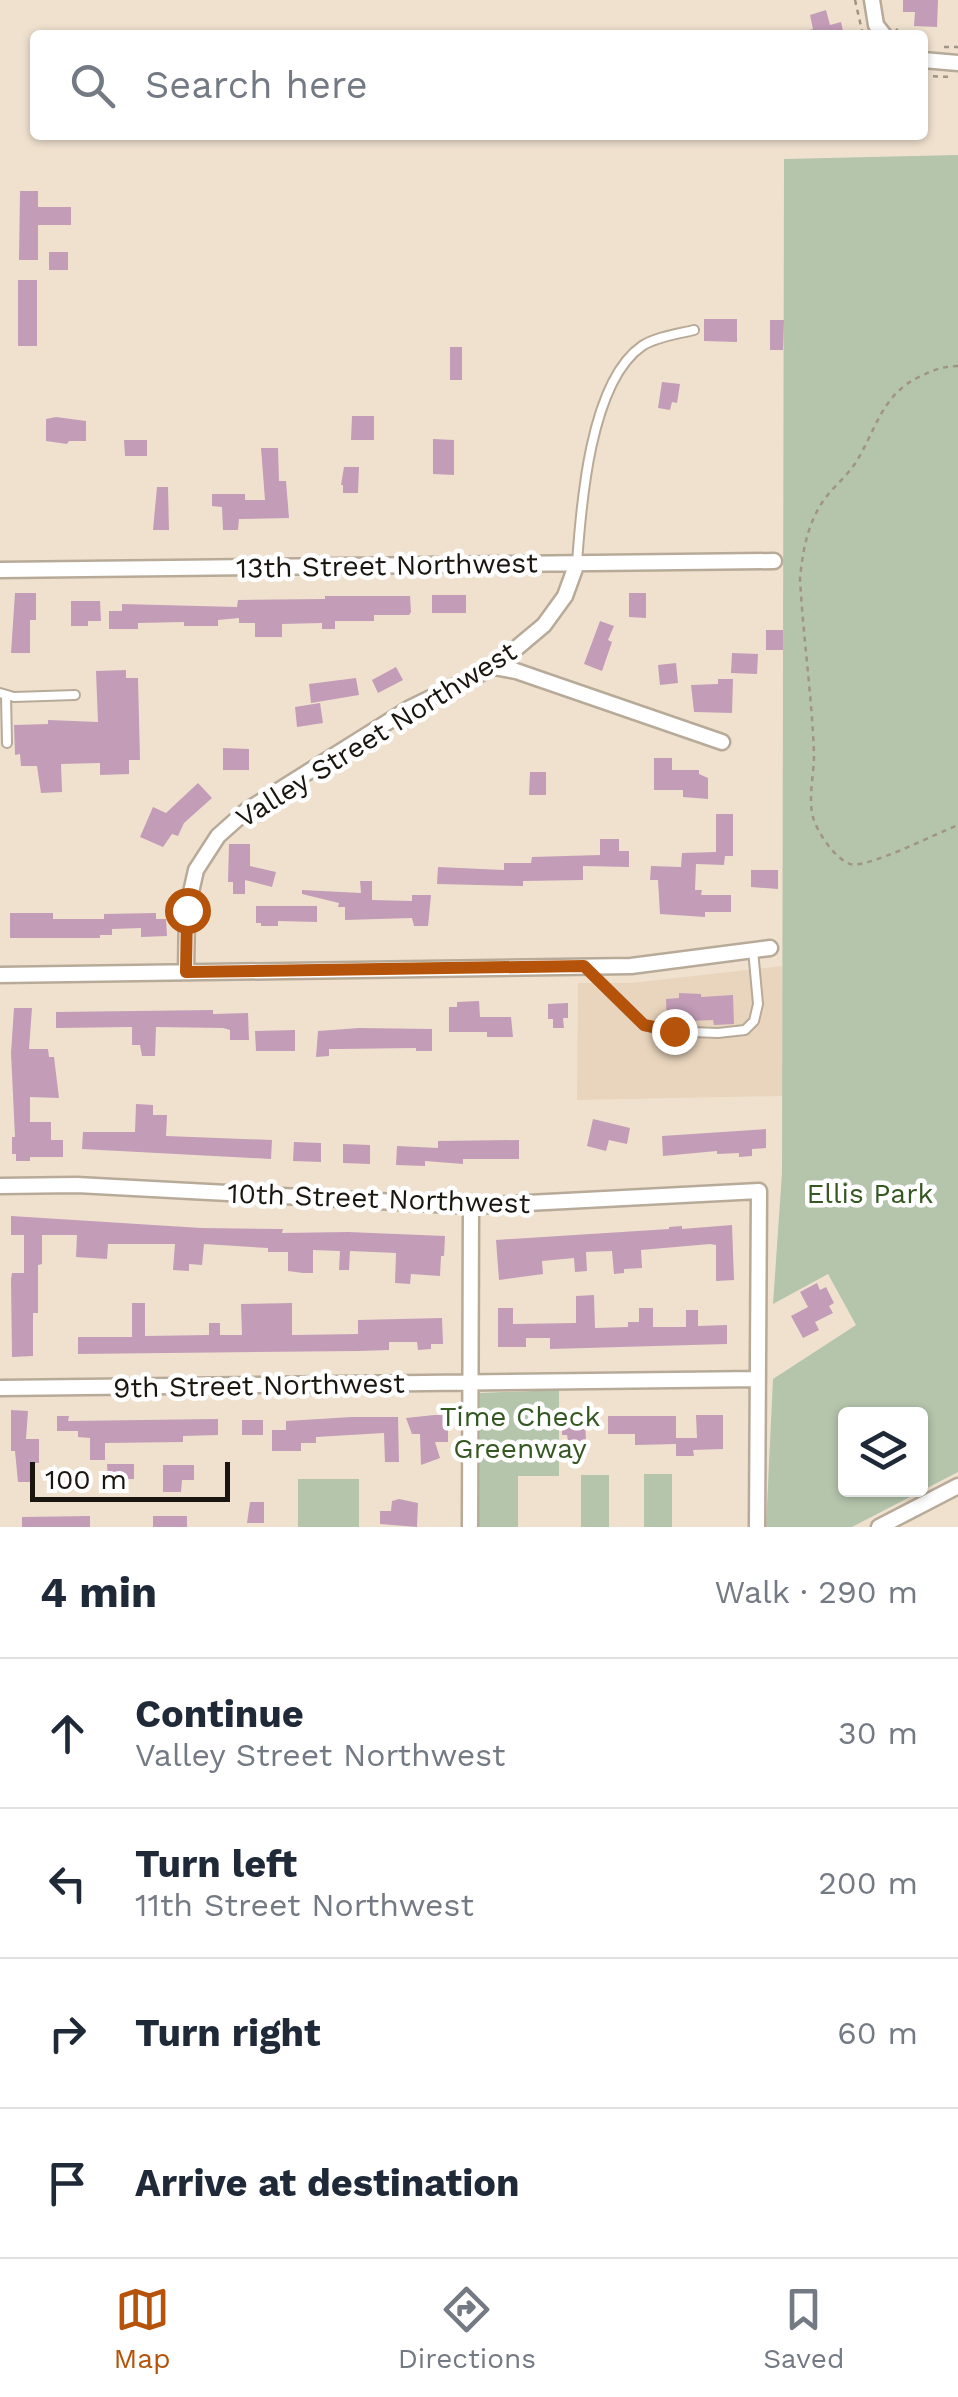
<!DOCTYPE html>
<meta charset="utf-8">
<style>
:root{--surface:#fff;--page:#f6f6f7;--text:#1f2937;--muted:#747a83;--line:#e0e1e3;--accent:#b45309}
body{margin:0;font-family:"Work Sans",sans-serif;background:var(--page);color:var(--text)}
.controls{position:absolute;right:30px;bottom:30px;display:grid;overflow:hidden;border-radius:10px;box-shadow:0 2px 8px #0004}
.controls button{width:90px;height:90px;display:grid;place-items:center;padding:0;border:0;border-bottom:2px solid var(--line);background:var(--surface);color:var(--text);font:50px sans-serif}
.scale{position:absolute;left:30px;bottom:25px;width:200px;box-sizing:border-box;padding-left:10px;border:5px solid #1a150e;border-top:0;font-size:28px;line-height:35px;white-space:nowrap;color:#1a150e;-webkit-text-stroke:8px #fff;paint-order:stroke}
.stop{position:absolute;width:30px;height:30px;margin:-22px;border:8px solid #b45309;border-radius:50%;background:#fff}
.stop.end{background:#b45309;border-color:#fff;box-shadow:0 2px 10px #0008}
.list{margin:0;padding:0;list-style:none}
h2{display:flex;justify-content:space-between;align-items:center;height:130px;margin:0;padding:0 40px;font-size:42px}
h2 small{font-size:32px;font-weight:400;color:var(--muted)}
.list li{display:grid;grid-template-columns:65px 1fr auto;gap:30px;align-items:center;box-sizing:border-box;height:150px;padding:0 40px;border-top:2px solid var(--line)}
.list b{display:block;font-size:38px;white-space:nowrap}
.list p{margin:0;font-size:32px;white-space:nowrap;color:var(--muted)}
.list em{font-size:32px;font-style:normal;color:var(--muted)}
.icon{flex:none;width:55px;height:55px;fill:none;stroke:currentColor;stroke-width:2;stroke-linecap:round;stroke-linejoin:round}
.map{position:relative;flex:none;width:958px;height:1527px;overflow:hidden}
.search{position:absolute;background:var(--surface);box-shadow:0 2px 8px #0004;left:30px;right:30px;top:30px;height:110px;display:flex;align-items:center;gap:25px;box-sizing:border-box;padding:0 35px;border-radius:10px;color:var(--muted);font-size:38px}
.sheet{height:730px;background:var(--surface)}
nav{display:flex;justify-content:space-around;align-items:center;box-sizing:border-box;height:140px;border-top:2px solid var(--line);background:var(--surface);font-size:28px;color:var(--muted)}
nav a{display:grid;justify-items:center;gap:5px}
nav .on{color:var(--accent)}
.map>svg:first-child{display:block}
.built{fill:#e9d5bd}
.green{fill:#b4c5ac;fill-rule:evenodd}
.building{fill:#c39cb8}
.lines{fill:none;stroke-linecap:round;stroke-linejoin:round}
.service-casing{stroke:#b8aa99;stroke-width:12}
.minor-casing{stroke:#b8aa99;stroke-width:19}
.path{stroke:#9f9486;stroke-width:2.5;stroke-dasharray:5 5;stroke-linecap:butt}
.service{stroke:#fff;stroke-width:8}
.minor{stroke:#fff;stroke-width:14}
.route{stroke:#b45309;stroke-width:12}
.labels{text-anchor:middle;stroke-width:9;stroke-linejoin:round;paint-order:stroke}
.street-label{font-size:28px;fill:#1a150e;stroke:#fff}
.park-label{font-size:28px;fill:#355722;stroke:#fff}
</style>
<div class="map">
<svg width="958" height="1527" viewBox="0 0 958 1527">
<rect width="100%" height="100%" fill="#f0e1cf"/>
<path class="built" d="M782,966l1,130 -206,4 1,-117h53z"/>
<path class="green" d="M958,155v1317l-106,55h-86l7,-148 83,-54 -28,-51 -55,30 9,-131 2,-1014zM846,1414h74v76h-74z
M559,1390v86h-41v51h-39l1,-134z
M644,1474h28v53h-28z
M581,1475h28v52h-28z
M298,1479h61v48h-61z"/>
<path class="building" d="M903,0h35l-1,27 -23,-1 1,-14h-12z
M826,10l4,15 11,-3 3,13h-38v-4l7,-2 -3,-14z
M20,191h18v16h33v18h-33v35h-19z
M49,252h19v18h-19z
M18,280h19v66h-19z
M704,319h33v23l-33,-1z
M770,320h14l-1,30h-13z
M450,347h12v33h-12z
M662,382l18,2 -3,19 -5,-1 -2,8 -12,-2z
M352,416h22v24h-23z
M56,417l30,4v20h-17l-2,3 -21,-3v-22z
M433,439l21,1v35l-21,-1z
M124,440h23v16h-22z
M261,448h17l1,33h7l3,37 -50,1 -1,11h-15l-1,-23 -10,-1v-12h33v6h20z
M344,467h15l-1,26h-15v-8h-2z
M157,487h11l1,43h-16z
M15,593h21v27h-6v33h-19z
M629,593h17v25l-17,-1z
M432,595h34v18h-34z
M325,596h85l1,16 -2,3h-35v6h-39v8h-13v-6l-40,1v13h-27v-14h-16v-5l-21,2v6h-34v-4l-46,1v6h-29v-18h13v-7l115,3 1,-7 87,-1z
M71,601h29l1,20h-13v5h-17z
M600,621l14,5 -6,14 4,2 -10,29 -18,-7z
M766,630h17v20h-17z
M732,653l26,1 -1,20 -26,-1z
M676,663l2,20 -18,2 -2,-20z
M396,667l7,13 -25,13 -6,-13z
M126,670v8h12l2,82h-11v14l-29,1v-12l-39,1 1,28 -21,1 -4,-27h-16l-1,-12 -5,1 -1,-30 34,-1v-4l50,2 -2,-51z
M356,678l3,17 -48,8 -2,-19z
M718,679h15l-1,34 -38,-1 -3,-27 27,-1z
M320,703l3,20 -26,4 -2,-20z
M223,748l26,1v21h-26z
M654,758h18v12h27v4l9,4v21l-25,-2v-7h-29z
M530,772h16v23h-17z
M198,783l14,15 -28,25 -6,13 -6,-2 -9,13 -23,-10 13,-30 13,6z
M716,814h17v42h-8l-1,9 -28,-1 -1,26h7l-1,5h30v17h-26v5l-45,-3 -2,-34h-8l1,-14 30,1 1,-14 34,-1z
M600,839h19v12h10v16l-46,-1v14l-60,1v5l-86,-2 1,-17 66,3v-7h27l1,-6 68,-2z
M229,844h21v22l26,6 -4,15 -27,-7v14h-12v-12h-5z
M751,870h27v19l-27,-2z
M360,881h12v19l40,1v-6h19l-3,31h-14l-2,-8 -67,2v-13h-7l1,-4 -37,-9v-4l59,3z
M256,906h61v16l-39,-1v5h-17v-3h-5z
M10,913h43v6h51v-5l52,-1v6h10l1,17 -26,1v-9l-29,1v6h-12v3h-90z
M679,993l22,1v3l32,-2 1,29 -20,1 -1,-5 -46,2 -1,-23 13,-1z
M479,1001l1,16h31l2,20h-26v-5h-38v-25h8v-5z
M568,1003v15h-5l1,10h-11v-9h-5v-15z
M14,1008h18l-3,41h19l1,8h5l5,41 -29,-1v25h21v18h12v17h-33v4h-14v-7h-4v-17h3l-4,-84z
M213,1010v4l35,-1 1,27h-19v-10l-7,-2 -67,-1 -1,29h-13l-2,-11h-8v-18l-76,1v-16z
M359,1028l73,1v22h-16v-3l-76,1h-11v7l-13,1 2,-26z
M295,1030v21h-39l-1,-20z
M136,1104l17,1v10h14l-1,21 106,4 -1,19 -189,-10 1,-17h52z
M593,1119l37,9 -3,16 -18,-4 -3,11 -19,-5z
M766,1129v19l-14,1v7l-13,1v-4l-22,1v-3l-54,5 -1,-20z
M519,1140v19h-56v5l-38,-3v5l-29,-1 1,-19 41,2v-7z
M294,1142l27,1v19l-28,-1z
M343,1144l27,1v19l-27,-1z
M11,1216l190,12 82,1 -1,4 66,-1 97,4 -1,20h-3l-1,20 -29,-2 -1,10 -15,-1 1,-30 -46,-2 -1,19h-10l1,-19 -27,-1v23h-10l-15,-2v-19h-20v-4l-64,-4 -2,21 -13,-1v7l-16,-1 2,-26h-67l-1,15 -31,-2 1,-22h-35v29l-4,1v48h-5v43l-21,1 -1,-78 1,-6h12v-38h-13z
M732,1225l2,55 -18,1v-36l-6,-1 -69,6 1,18 -18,1v4l-10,1 -2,-23 -26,1 1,19 -12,1 -1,-14 -32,3 1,13 -44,6 -3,-40 173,-11v-2l13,-1v3z
M817,1283l3,7 6,-3 8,16 -5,3 4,7 -18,9 4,8 -16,8 -12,-22 17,-9 -8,-15z
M594,1295l1,33 33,-1v-5h11v-14h14v19h33v-17h12v16l29,-1v19l-177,5v-11h-24v9h-28v-39h15v16l63,-1v-27z
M132,1303h13v33l64,-1v-12h11v12h22l-1,-31 51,-1v32l66,-1v-14l84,-2 1,26h-12v5l-13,1 -1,-8h-28v8l-30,1 -281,3v-17h54z
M11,1410l17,1 -2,28h13v24h-7l1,19h-15l-3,-31h-4z
M434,1415h14v27h-13l5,16 -19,7 -1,-31h-8l-6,-16z
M696,1415h27v34l-30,1 1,6h-18v-12l-41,1v-11h-27v-18h68v22h21z
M57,1416h12l-1,5 150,-2v16l-35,1v6l-78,1v17h-15v-22l-12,-1v-6h-21z
M352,1417h46l1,45h-14l-1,-29 -68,4v6h-15v8h-29v-21h14v-9z
M562,1417h23l1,24h-18l-1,-6h-5z
M242,1420h21v15h-21z
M107,1464h27v15l-26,1z
M163,1465h31v15h-12l-1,12h-18z
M399,1499l19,4 -1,24 -37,-3v-13h11l1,-10z
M250,1502h14v21h-17z
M90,1516v11h-68v-10z
M153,1516h34v11h-34z"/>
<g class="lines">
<defs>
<path id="service" d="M577,563c4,-58 13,-181 65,-217 13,-9 36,-12 52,-16
M0,693l14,4 61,-2
M6,696l1,47
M584,966l60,59 21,6 53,2 27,-3 9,-9 4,-17 -5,-54"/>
<path id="minor" d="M872,0l4,25 8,10
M923,60l35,3
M0,570l774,-9
M494,667l22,4 206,71
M186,972l1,-62 9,-40 22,-34 28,-25 164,-103 84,-41 50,-42 21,-29 12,-33
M0,975l631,-9 139,-18
M0,1186l77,-1 394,21 288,-15 -2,336
M0,1388l758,-9
M470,1527l1,-321
M879,1527l79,-41"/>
</defs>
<use href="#service" class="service-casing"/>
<use href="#minor" class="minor-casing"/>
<path class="path" d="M855,0l8,35
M896,29l6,6
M944,47h14
M923,76l29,1
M958,366c-14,0 -25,4 -37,10 -42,19 -45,58 -69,92 -8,10 -18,19 -26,29 -18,24 -23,52 -26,81 3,59 12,118 14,177 0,19 -6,43 -1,62 4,15 22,42 37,47 17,5 87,-31 108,-39"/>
<use href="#service" class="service"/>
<use href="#minor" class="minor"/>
</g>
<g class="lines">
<path class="route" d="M187,910l-1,62 398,-6 60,59 30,6"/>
</g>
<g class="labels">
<g class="street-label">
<text transform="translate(387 565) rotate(-1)" y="10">13th Street Northwest</text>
<text transform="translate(376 734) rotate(-32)" y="10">Valley Street Northwest</text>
<text transform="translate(379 1198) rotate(2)" y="10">10th Street Northwest</text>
<text transform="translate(259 1385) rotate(-1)" y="10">9th Street Northwest</text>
</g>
<g class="park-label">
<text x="870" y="1203">Ellis Park</text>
<text x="520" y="1426">Time Check<tspan x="520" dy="32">Greenway</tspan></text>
</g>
</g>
</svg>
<div class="controls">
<button><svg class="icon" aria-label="layers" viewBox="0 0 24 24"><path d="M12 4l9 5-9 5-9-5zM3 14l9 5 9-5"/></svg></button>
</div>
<div class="scale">100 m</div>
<div class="stop" style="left:187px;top:910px"></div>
<div class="stop end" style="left:674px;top:1031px"></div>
<div class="search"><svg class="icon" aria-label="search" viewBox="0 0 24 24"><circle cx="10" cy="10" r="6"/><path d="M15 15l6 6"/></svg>Search here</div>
</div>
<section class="sheet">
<h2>4 min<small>Walk · 290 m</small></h2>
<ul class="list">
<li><svg class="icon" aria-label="ahead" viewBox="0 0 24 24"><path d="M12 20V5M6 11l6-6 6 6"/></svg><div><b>Continue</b><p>Valley Street Northwest</p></div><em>30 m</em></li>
<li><svg class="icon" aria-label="left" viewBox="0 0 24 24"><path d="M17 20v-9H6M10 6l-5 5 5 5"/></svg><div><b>Turn left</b><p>11th Street Northwest</p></div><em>200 m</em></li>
<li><svg class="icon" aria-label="right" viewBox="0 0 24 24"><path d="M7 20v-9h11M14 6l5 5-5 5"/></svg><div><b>Turn right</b></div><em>60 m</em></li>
<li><svg class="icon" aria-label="arrive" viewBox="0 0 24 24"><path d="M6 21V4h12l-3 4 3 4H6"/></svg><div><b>Arrive at destination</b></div></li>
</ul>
</section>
<nav>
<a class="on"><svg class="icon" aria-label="map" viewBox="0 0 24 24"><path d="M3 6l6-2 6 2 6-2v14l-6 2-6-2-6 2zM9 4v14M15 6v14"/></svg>Map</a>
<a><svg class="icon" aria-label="directions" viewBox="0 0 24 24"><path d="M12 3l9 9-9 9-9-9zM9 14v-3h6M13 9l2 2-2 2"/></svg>Directions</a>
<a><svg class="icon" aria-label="saved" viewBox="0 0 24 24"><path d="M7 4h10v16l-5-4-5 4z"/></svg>Saved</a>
</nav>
